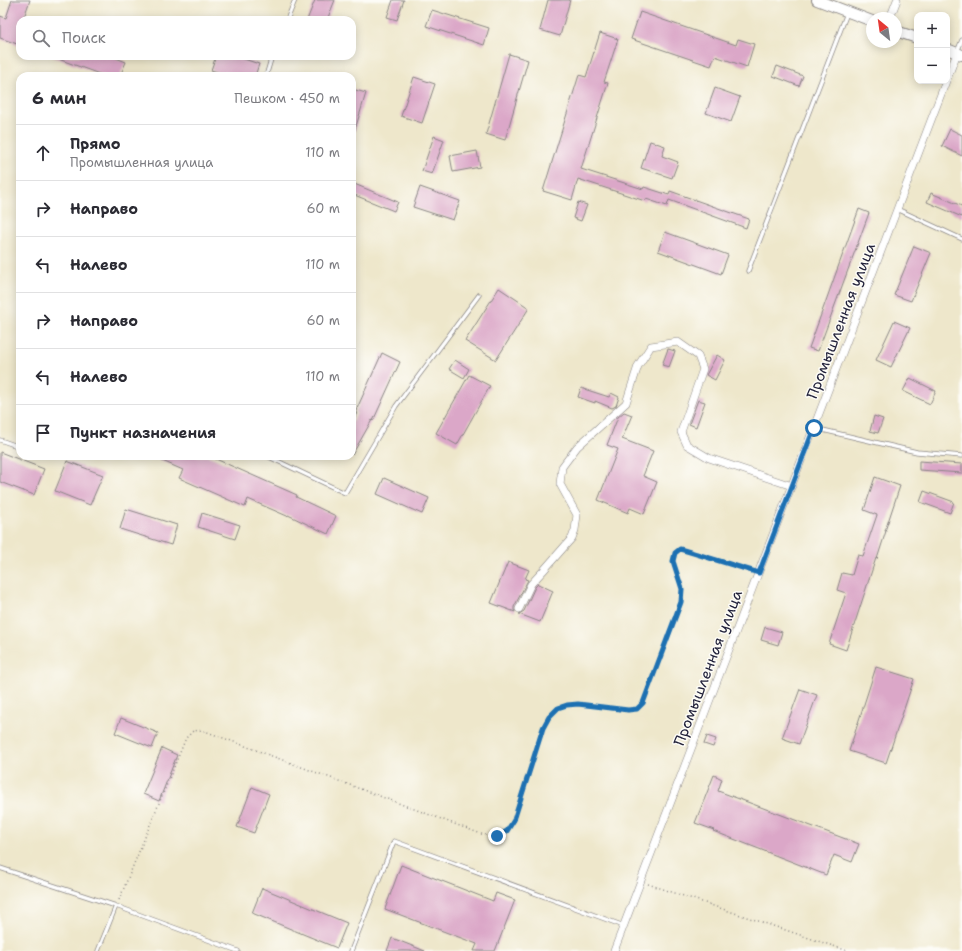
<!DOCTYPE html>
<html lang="ru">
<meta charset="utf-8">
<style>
:root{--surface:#fff;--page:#f7f7f7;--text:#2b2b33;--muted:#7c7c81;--line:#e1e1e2}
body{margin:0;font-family:"Shantell Sans",sans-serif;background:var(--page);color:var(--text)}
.controls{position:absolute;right:12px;top:12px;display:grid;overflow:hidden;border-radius:8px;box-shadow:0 2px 10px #0003}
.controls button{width:36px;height:36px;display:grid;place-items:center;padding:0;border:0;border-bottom:1px solid var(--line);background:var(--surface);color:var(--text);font:20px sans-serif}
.compass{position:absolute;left:866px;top:12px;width:36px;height:36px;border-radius:50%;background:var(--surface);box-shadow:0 2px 10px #0003;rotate:331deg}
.stop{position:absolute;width:12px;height:12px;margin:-9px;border:3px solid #1f6fb2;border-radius:50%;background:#fff}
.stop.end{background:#1f6fb2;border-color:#fff;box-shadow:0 1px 4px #0008}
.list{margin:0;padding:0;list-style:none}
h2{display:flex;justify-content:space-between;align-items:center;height:52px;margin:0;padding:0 16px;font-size:17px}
h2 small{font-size:13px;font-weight:400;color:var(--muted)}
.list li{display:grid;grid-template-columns:26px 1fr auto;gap:12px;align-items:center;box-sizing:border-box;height:56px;padding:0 16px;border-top:1px solid var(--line)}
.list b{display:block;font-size:15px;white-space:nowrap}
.list p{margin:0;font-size:13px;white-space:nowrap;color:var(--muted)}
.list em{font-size:13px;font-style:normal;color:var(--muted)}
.icon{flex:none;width:22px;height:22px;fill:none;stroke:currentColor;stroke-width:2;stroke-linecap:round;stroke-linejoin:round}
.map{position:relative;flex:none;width:962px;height:951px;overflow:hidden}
.search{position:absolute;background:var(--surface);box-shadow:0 2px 10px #0003;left:16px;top:16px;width:340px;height:44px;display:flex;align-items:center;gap:10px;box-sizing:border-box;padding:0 14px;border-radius:12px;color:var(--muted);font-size:15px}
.panel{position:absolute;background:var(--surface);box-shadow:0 2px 10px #0003;left:16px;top:72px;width:340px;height:388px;border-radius:12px}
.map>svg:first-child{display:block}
.building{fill:#dba7c8}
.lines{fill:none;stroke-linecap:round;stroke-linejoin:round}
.service-casing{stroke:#888483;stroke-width:5}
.minor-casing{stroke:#888483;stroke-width:8}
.secondary-casing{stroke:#888483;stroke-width:12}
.path{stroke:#888483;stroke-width:1.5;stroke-dasharray:1 3;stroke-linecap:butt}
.service{stroke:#fff;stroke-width:3.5}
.minor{stroke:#fff;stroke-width:7}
.secondary{stroke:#fff;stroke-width:10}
.route{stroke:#1f6fb2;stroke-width:5}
.labels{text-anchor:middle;stroke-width:3;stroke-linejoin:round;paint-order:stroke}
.street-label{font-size:15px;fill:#22223b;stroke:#fdfcf7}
</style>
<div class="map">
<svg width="962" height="951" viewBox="0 0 962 951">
<rect width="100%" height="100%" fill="#fdfcf7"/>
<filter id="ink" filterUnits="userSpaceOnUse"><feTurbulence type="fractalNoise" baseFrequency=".025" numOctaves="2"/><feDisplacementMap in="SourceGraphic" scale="8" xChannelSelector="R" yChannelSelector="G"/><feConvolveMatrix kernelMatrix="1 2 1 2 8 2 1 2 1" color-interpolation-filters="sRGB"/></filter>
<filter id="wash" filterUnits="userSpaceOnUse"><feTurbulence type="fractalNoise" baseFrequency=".012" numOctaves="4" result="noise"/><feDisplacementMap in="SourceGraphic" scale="16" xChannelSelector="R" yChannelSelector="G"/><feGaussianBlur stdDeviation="0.9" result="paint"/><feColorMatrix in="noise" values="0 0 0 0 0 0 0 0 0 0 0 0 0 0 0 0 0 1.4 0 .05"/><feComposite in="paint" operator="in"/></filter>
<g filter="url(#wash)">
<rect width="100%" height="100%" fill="#eee7cb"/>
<g id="blocks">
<path class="building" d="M12,0h18l-7,20h-3v25l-20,-7v-22l6,2z
M315,0h20l-8,20h-20z
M393,0h11l-7,20 -10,-3z
M548,0h22l-10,36 -20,-6z
M432,10l57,18 -5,17 -58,-19z
M640,12l96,33 2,-6 16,5 -7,23 -32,-11 -4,10 -80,-27z
M600,33l18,6 -14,43 4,1 -27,86 62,20 1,-2 25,8 1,-4 79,28 -3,9 -77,-28 -2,6 -21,-7 -1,2 -67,-22 -6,21 -29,-9 36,-116 7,2z
M509,54l19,6 -23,80 -19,-6z
M53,56h58l15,6 -6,14h-15l-52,-19z
M216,56h19l24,8 -4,12h-26l-18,-6z
M777,66l26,10 -4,10 -26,-10z
M414,77l21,7 -13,39 -21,-7z
M715,88l25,9 -9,25 -25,-9z
M352,89l14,4 -12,40h-2z
M950,129l12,6v21l-20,-10z
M434,136l10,4 -12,34 -10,-3z
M650,141l15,5 -3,10 16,6 -6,16 -31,-10z
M477,151l3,16 -27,5 -3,-16z
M352,183l46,19 -4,9 -42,-17z
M420,187l40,14 -7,19 -40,-13z
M931,193l31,13v11l-35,-15z
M578,202l9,3 -6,16 -8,-3z
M859,209l10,4 -51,138 -9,-3z
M665,232l63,23 -7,19 -63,-23z
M914,246l17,7 -20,48 -17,-6z
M499,288l30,20 -33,52 -31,-19z
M894,321l16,7 -19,39 -15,-7z
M668,349l7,2 -6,16 -7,-2z
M382,353l18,9 -27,59 -1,-1 -20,35v-33l5,-9h-2z
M717,355l8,5 -10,20 -9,-5z
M455,360l14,9 -5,9 -15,-9z
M469,375l21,11 -33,59 -21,-12z
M910,378l26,13 -6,13 -27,-13z
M581,388l28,9 2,-4 8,4 -3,9 -4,2 -17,-7v2l-17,-6z
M698,400l7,2 -9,25 -7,-3z
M624,412l8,3 -10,24 31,12 -10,25 14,6 -13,32 -14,-6 -2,5 -30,-13 20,-51 -11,-4 11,-28z
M874,416l9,3 -5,14 -8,-2z
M0,452l44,17 -10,26 -34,-13z
M151,456h58l88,39 -1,2 40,19 -8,18 -40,-19 -1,1 -39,-17 -3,8 -66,-29 4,-8z
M67,461l36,14 -13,30 -35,-14z
M919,461l43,3v9l-43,-3z
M875,477l25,9 -15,45h1l-9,28 -1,-1 -30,92 -17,-6 17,-51 -9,-3 5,-17 10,2 6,-20 5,1 14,-41 -13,-5z
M384,478l45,20 -7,16 -45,-20z
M924,491l30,11 -4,11 -30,-11z
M126,509l51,16 -6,20 -51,-16z
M202,513l38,12 -5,14 -37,-12z
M508,562l21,8 -4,9 3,1 -14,27v3l1,2 -24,-9z
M538,584l15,7 -13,31 -21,-8 5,-3 11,-24z
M765,627l17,5 -4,13 -17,-5z
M876,667l38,12 -28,84 -37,-12z
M800,689l17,6 -18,49 -17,-6z
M121,718l37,15 -6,15 -37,-15z
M707,736l9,3 -3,8 -9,-3z
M162,748l15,7 -18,46 -16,-7z
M714,775l8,4 -4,12 141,53 -7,18 -18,-7 -8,20 -113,-44 1,-1 -19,-7z
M252,787l17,7 -15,39 -17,-6z
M401,865l92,36 3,-8 19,7 -20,51h-21l3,-7 -92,-35z
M262,888l85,35 -10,25 -85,-35z
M392,938l33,13h-38z"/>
</g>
</g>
<g filter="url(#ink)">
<use href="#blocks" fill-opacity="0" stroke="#888483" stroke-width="1"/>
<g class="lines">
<defs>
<path id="service" d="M287,20l8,-20
M957,52l5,-12
M266,76l6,-20
M897,209l65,30
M748,271l99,-258
M814,428l103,24 45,4
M0,440l20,7
M267,456l78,37 51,-87 83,-111
M0,868l116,38 122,45
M98,951l18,-45
M351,951l43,-110 230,85"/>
<path id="minor" d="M890,18l7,-18
M947,79l10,-26
M519,609l12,-25 12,-13 29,-33 3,-8 2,-15 -17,-31 2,-17 15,-20 49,-44 12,-37 13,-20 27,-4 20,14 5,13 -22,63 6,13 22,13 83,28
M614,951l332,-870"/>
<path id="secondary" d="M817,0l55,21
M896,31l21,7
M947,49l15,6"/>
</defs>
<use href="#service" class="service-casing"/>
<use href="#minor" class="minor-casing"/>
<use href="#secondary" class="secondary-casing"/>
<path class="path" d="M648,884l200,67
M119,900l67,-162 7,-7 9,-1 282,105c18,1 20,1 30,-15l29,-92 6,-11 9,-9 9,-3 11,-1 50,7 9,-2 6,-6 38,-101 1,-13 -9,-28 2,-8 5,-4 10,2 61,20"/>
<use href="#service" class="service"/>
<use href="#minor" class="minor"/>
<use href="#secondary" class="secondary"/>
</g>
</g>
<g class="lines" filter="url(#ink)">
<path class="route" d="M497,836l10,-5 7,-11 29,-92 6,-11 9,-9 9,-3 11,-1 50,6 9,-1 6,-6 38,-101 1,-13 -9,-28 2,-8 5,-4 10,3 69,21 55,-145"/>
</g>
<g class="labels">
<g class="street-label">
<text transform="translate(841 321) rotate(-69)" y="5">Промышленная улица</text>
<text transform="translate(708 668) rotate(-69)" y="5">Промышленная улица</text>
</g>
</g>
</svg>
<div class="controls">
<button>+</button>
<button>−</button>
</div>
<svg class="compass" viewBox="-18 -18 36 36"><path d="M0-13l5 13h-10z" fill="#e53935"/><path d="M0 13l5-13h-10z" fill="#7c7c81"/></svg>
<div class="stop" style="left:814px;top:428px"></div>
<div class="stop end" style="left:497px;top:836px"></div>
<div class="search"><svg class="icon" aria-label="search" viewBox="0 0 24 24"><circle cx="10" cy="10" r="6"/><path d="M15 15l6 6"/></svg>Поиск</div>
<section class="panel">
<h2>6 мин<small>Пешком · 450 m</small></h2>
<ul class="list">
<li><svg class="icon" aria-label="ahead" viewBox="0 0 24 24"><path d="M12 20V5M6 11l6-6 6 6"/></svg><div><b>Прямо</b><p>Промышленная улица</p></div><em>110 m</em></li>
<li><svg class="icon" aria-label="right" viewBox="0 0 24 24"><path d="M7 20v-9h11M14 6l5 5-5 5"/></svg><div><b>Направо</b></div><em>60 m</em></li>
<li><svg class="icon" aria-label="left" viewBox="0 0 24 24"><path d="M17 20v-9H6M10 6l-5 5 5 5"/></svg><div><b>Налево</b></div><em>110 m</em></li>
<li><svg class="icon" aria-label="right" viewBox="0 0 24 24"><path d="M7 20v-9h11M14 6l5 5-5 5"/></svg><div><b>Направо</b></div><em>60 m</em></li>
<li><svg class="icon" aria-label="left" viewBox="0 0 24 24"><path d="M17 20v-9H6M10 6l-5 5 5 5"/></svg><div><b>Налево</b></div><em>110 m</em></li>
<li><svg class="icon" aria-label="arrive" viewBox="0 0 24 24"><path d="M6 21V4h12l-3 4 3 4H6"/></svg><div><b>Пункт назначения</b></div></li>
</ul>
</section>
</div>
